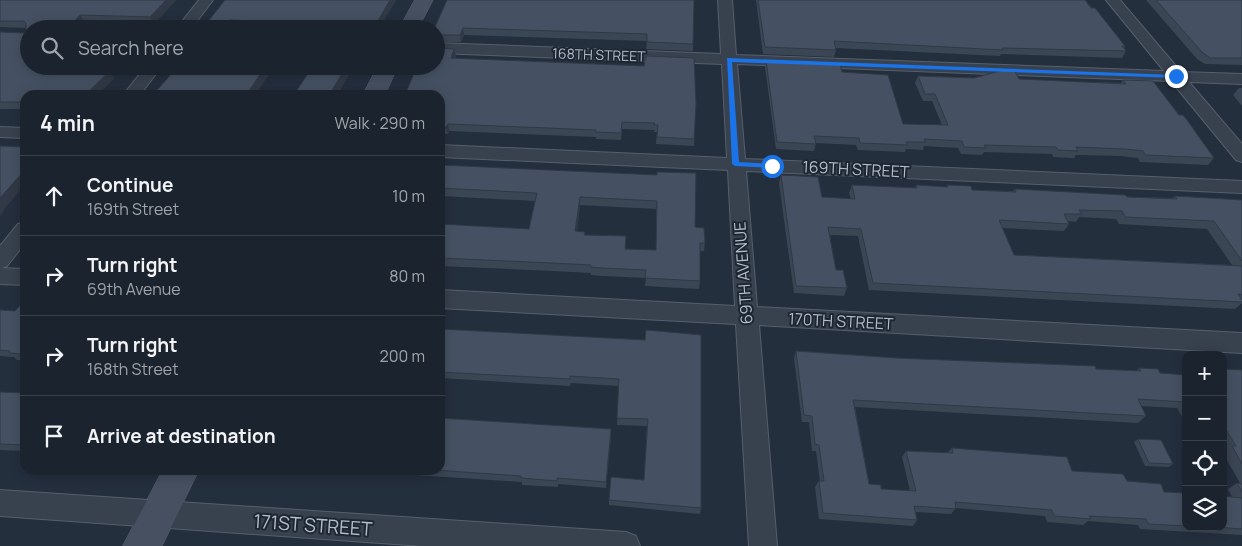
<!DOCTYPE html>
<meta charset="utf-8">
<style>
:root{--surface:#1b232e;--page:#242b36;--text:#f1f3f6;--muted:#a0a4aa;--line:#39404a}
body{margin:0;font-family:Manrope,sans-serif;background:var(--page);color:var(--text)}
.controls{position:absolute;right:15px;bottom:15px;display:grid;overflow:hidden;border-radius:10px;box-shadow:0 2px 12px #0003}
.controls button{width:45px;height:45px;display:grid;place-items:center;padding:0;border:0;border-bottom:1px solid var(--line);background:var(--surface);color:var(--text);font:25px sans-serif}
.stop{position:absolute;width:15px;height:15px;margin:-11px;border:4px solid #1a73e8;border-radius:50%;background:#fff}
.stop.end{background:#1a73e8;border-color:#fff;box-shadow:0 1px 5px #0008}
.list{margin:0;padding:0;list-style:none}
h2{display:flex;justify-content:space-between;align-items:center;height:65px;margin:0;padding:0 20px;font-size:21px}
h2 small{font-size:16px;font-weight:400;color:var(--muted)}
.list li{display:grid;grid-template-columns:32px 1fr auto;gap:15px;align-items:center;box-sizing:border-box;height:80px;padding:0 20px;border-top:1px solid var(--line)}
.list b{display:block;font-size:19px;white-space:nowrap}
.list p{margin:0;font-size:16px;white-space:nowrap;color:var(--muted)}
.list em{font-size:16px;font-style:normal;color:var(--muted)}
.icon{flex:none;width:28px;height:28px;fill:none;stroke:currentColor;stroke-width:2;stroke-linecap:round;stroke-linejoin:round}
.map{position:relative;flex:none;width:1242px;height:546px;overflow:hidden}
.search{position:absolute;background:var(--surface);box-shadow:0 2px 12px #0003;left:20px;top:20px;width:425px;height:55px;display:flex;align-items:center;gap:12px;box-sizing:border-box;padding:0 18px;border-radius:28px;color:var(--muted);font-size:19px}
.panel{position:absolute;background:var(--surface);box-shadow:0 2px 12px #0003;left:20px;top:90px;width:425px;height:385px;border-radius:15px}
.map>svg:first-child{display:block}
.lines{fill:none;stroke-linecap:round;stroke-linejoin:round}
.street-casing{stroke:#565f6c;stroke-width:2}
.secondary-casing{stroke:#565f6c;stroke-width:1}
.street{fill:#38414e;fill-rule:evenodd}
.secondary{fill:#465061;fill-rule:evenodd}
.wall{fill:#3b4654;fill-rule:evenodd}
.shaded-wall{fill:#303945}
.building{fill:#455162;stroke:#303945;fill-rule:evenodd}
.route{fill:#1a73e8}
.labels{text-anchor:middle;stroke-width:4;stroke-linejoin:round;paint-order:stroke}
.far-street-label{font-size:14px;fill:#b4bcc9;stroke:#1d2633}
.street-label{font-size:16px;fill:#b4bcc9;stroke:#1d2633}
.near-street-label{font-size:19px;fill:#b4bcc9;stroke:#1d2633}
</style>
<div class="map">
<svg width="1242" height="546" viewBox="0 0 1242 546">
<rect width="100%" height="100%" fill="#242f3e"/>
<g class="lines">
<defs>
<path id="street" d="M199,0h14l-22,29h-15z
M718,0h14l4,55 428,16 -58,-71h14l61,72 61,2v10l-53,-2 53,62v18l-6,-2 -65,-79 -434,-17 8,95 497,22v12l-496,-22 11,136 485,26v20l-483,-28 18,221h-28l-13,-222 -296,-16v-18l295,16 -7,-136 -288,-13v-12l287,13 -5,-94 -286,-11v-10l285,11z
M146,66h16l-22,29h-17z
M0,127l25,1v10l-25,-1z
M25,222v21l-18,23 -5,2 23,1v16l-25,-1v-38l18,-22z
M0,490l626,42 10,4 4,10h-218l-422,-30z"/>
<path id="secondary" d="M415,0h18l-15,29h-19z
M378,66h20l-13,29h-22z
M163,470h36l-37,76h-39z"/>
</defs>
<use href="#street" class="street-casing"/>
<use href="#secondary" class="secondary-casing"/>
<use href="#street" class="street"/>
<use href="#secondary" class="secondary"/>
</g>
<path class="wall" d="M0,0h176l-22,24 -69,-2 -7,7h-49l83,46 2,3 -17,17h-72v14h-25v-77l24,1 2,-2v-3l-26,-1z
M225,0h171l-17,29h-108l1,-1 -39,-2 -7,3z
M694,0l-1,51 -47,-2 1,-8 -183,-6 -3,7h-25v-13z
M756,0h329l40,46 -1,2 2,3 -4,7 -121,-4 -1,2 -165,-8 1,2 -2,7 -71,-3z
M1146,0h96v65l-37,-1 -8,-5z
M436,48l18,1 2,7 -1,3 189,7 2,-10 48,2 2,46 -2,42 -38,-2 1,-12h-3v-2l-32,-1 -1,11 -25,-1v-2l-147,-6 -1,3h-8v-39h-35l12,-29h19z
M766,60l76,12 61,52 39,1 -10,-24h-9l-8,-18 3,-7 203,7 2,-3 91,78 -6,7 -68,-3 -2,-4 -18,-2 -44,-1 -2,3 -21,-1 -1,-3 -68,-2 -2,3 -21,-1 -3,-6 -34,-2 -1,4 -17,-1 -1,3 -47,-2 -2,-5 -40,-2 -2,8 -38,-2 -11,-82z
M178,66h97l-18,25 38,2 16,-23 -8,-4h51l-17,29h-184z
M1239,88h3v18l-9,-11z
M440,165l217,10 38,52 10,16 -1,8h-4v30l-1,8 -54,-3 1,-8 -43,-2 -12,-1v-2l-38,-2 -113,-5v-42l89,5 6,-28 -95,-5zM580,205l76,4v41l-31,-1 -40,-14v-3l-8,-1z
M781,175l41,22 29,2 -2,-6 3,-8 63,3 1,-3 31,2v-2l25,5 41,1 2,-2 112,8 46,1 2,-2 67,4v103l-7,6 -366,-19 -11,-54 -28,-1 6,35 11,18 -3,8 -50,-3 -15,-110zM1079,217l37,2 3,5 88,5 25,36 -218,-10 -12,-27 62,3 5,-7 -1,-3 8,1z
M25,304v57l-8,-1 -3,-3 -14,-1v-46l15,1z
M440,329l205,11 56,168 -1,6 -91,-9v-5l35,-20 3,-54 -30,-1 2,-39 -48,-3 -1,3 -130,-8z
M796,351l100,7 241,13 2,-3 21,5 26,2v46l-2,-1 -7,-12 -36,-2 5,10 -8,7 -283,-16 14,77 12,5 29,2 -8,-34 4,-6 41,2 5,-5 175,33 37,11 22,1v34h37l9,-30 -4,-8 9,-6h3l-17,-30 2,-2 -2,-4v-78l19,1v165l-102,-6 -2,-4 -50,-4 -5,4 -36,-3 -2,-6 -89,-8 -5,6 -35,-2 1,8 -4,6 -94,-7 -4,-32 4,-6h1l-4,-30h-4l-3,-29h-7l-8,-64z
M0,392l25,1v58l-25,-1z
M611,429v7l-5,52 -48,-4v3l-36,-2v-3l-182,-12h100z
M1138,439l35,25 -4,3 -24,-1 -11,-24z"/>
<path class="shaded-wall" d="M166,0h10l-22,24 -4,-7z
M390,0h6l-17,29h-3l-1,-3z
M80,15l5,7 -7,7h-11z
M230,20l3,6 -7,3h-23z
M463,28l1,7 -3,7 -1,-7z
M454,49l2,7 -4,9 -1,-7z
M109,66h11l-8,9 2,3 -17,17h-12z
M266,66h9l-20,29 -6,-4z
M347,66h7l-17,29h-8z
M448,124l1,7 -1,3 -2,-7z
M25,170v15l-21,24 1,1 -5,6v-18z
M580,197v8l-4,34 -1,-8z
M611,429v7l-5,52v-6z"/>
<path class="building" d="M0,0h166l-16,17 -70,-2 -13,14h-38v37h80l-4,5h5l-25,24h-60v7h-25v-70l24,1 2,-2v-8l-2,-2h-24z
M225,0h165l-15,26 -37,-2 -2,5h-65l6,-7 -47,-2 -28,9z
M447,0h247l-1,44 -46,-2v-8l-184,-6 -3,7h-24v-6h-2z
M758,0h327l6,8h4l30,38h-3l4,5 -124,-3 1,2 -169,-9 2,9 -71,-3z
M1156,0h86v58h-32l-8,-6z
M436,48l18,1 -3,9 193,8 2,-10 48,2 2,46 -2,35 -37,-2 1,-12h-4l1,-2 -33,-1 -1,11 -25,-1v-2l-148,-6 -2,3h-6v-32h-35l12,-29h19z
M766,60l74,3 2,9 46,3 15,49 45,1 -13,-31h-10l-7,-18 56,2 33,-9 7,1 5,9 107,5 -3,-4 30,1 26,34h4l4,5 27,38 -69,-3 -2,-4 -18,-2 -49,-2 2,4 -20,-1 -2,-3 -72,-2 2,3 -22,-1 -2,-6 -38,-2 2,3h-20l2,3 -48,-2 -1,-5 -45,-2 2,8 -39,-2z
M178,66h88l-17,25 46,2 18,-27h34l-18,29h-176z
M0,146l25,1v23l-25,28z
M440,165l217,10v-3l39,1 -1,54 9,1 1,15h-5v38l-55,-3 1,-8 -44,-2 -11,-1v-2l-39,-2 -112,-5v-34l89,5 8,-36 -97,-5zM580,197l77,4 -1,49 -31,-1 1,-13 -42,-1 1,-3 -10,-1z
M781,175l37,2 4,20 33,2 -3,-14 65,3 -1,-3 32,2 -1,-2 24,1 1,4 44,2 -1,-3 110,6 2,2 50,2 -2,-3 67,4v61l-28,-40 -89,-4 -3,-6 -43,-1 3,4h-18l5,10 -70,-4 15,35 228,11v29l-4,-1 4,6v2l-369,-19 -12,-54 -33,-2 8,43h7l4,18 -51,-2z
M21,304h4v50l-16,-1 1,-2 -10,-1v-40l15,1z
M440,329l205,11 1,-10 55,5v173l-92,-8 2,-23 33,3 4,-61 -31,-1 2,-39 -49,-3v3l-130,-7z
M796,351l100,7 199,8 1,3 45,2 -2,-3 19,1 2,4 26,2v27l-48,-3 8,17 -293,-16 16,84 12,1v4l35,2 -10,-40 47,2 -1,-5 115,9 5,14 51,3 4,7 34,3 3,8 22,1v33l-38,-2 -2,-5 -57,-3 2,3 -37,-3 -2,-6 -97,-8 1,7 -42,-3 3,14 -94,-7 -4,-32h5l-5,-36 -4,-1 -3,-28 -8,-1z
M1223,369l19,1v94l-10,-18h4l-13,-21z
M0,392l25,1v52l-25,-1z
M440,418l171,11 -5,53 -49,-4v3l-36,-3v-2l-87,-6h6z
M1138,439l23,1 12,24 -24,-1z
M1237,483l5,1v8z
M1223,496l19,2v31l-27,-2h8z"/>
<path class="route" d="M727,58l449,17 3,1 -3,2 -444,-16 7,100 35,2 1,2 -3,2 -37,-2 -3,-2z"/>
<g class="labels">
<g class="far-street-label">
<text transform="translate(599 55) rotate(2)" y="5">168TH STREET</text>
</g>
<g class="street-label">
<text transform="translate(856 169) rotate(3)" y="6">169TH STREET</text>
<text transform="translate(743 273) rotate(-94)" y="6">69TH AVENUE</text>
<text transform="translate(841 321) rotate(3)" y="6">170TH STREET</text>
</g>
<g class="near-street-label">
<text transform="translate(313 525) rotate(4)" y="7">171ST STREET</text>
</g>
</g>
</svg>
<div class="controls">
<button>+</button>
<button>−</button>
<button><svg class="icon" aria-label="locate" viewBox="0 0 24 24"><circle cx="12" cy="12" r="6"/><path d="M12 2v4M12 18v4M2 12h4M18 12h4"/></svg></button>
<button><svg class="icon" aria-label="layers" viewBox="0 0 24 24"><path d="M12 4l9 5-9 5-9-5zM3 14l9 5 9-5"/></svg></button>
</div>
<div class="stop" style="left:772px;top:166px"></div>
<div class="stop end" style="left:1176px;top:76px"></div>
<div class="search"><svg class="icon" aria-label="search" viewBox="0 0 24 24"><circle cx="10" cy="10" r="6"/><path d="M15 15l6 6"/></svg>Search here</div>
<section class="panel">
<h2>4 min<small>Walk · 290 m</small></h2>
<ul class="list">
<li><svg class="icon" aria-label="ahead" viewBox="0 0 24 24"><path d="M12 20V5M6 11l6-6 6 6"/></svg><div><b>Continue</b><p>169th Street</p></div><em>10 m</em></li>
<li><svg class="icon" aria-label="right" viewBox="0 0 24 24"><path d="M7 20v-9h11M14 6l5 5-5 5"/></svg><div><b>Turn right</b><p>69th Avenue</p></div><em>80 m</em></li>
<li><svg class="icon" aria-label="right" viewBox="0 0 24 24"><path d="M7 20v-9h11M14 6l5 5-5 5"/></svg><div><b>Turn right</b><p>168th Street</p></div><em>200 m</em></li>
<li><svg class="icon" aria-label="arrive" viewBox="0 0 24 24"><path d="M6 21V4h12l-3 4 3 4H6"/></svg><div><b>Arrive at destination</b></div></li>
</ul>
</section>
</div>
